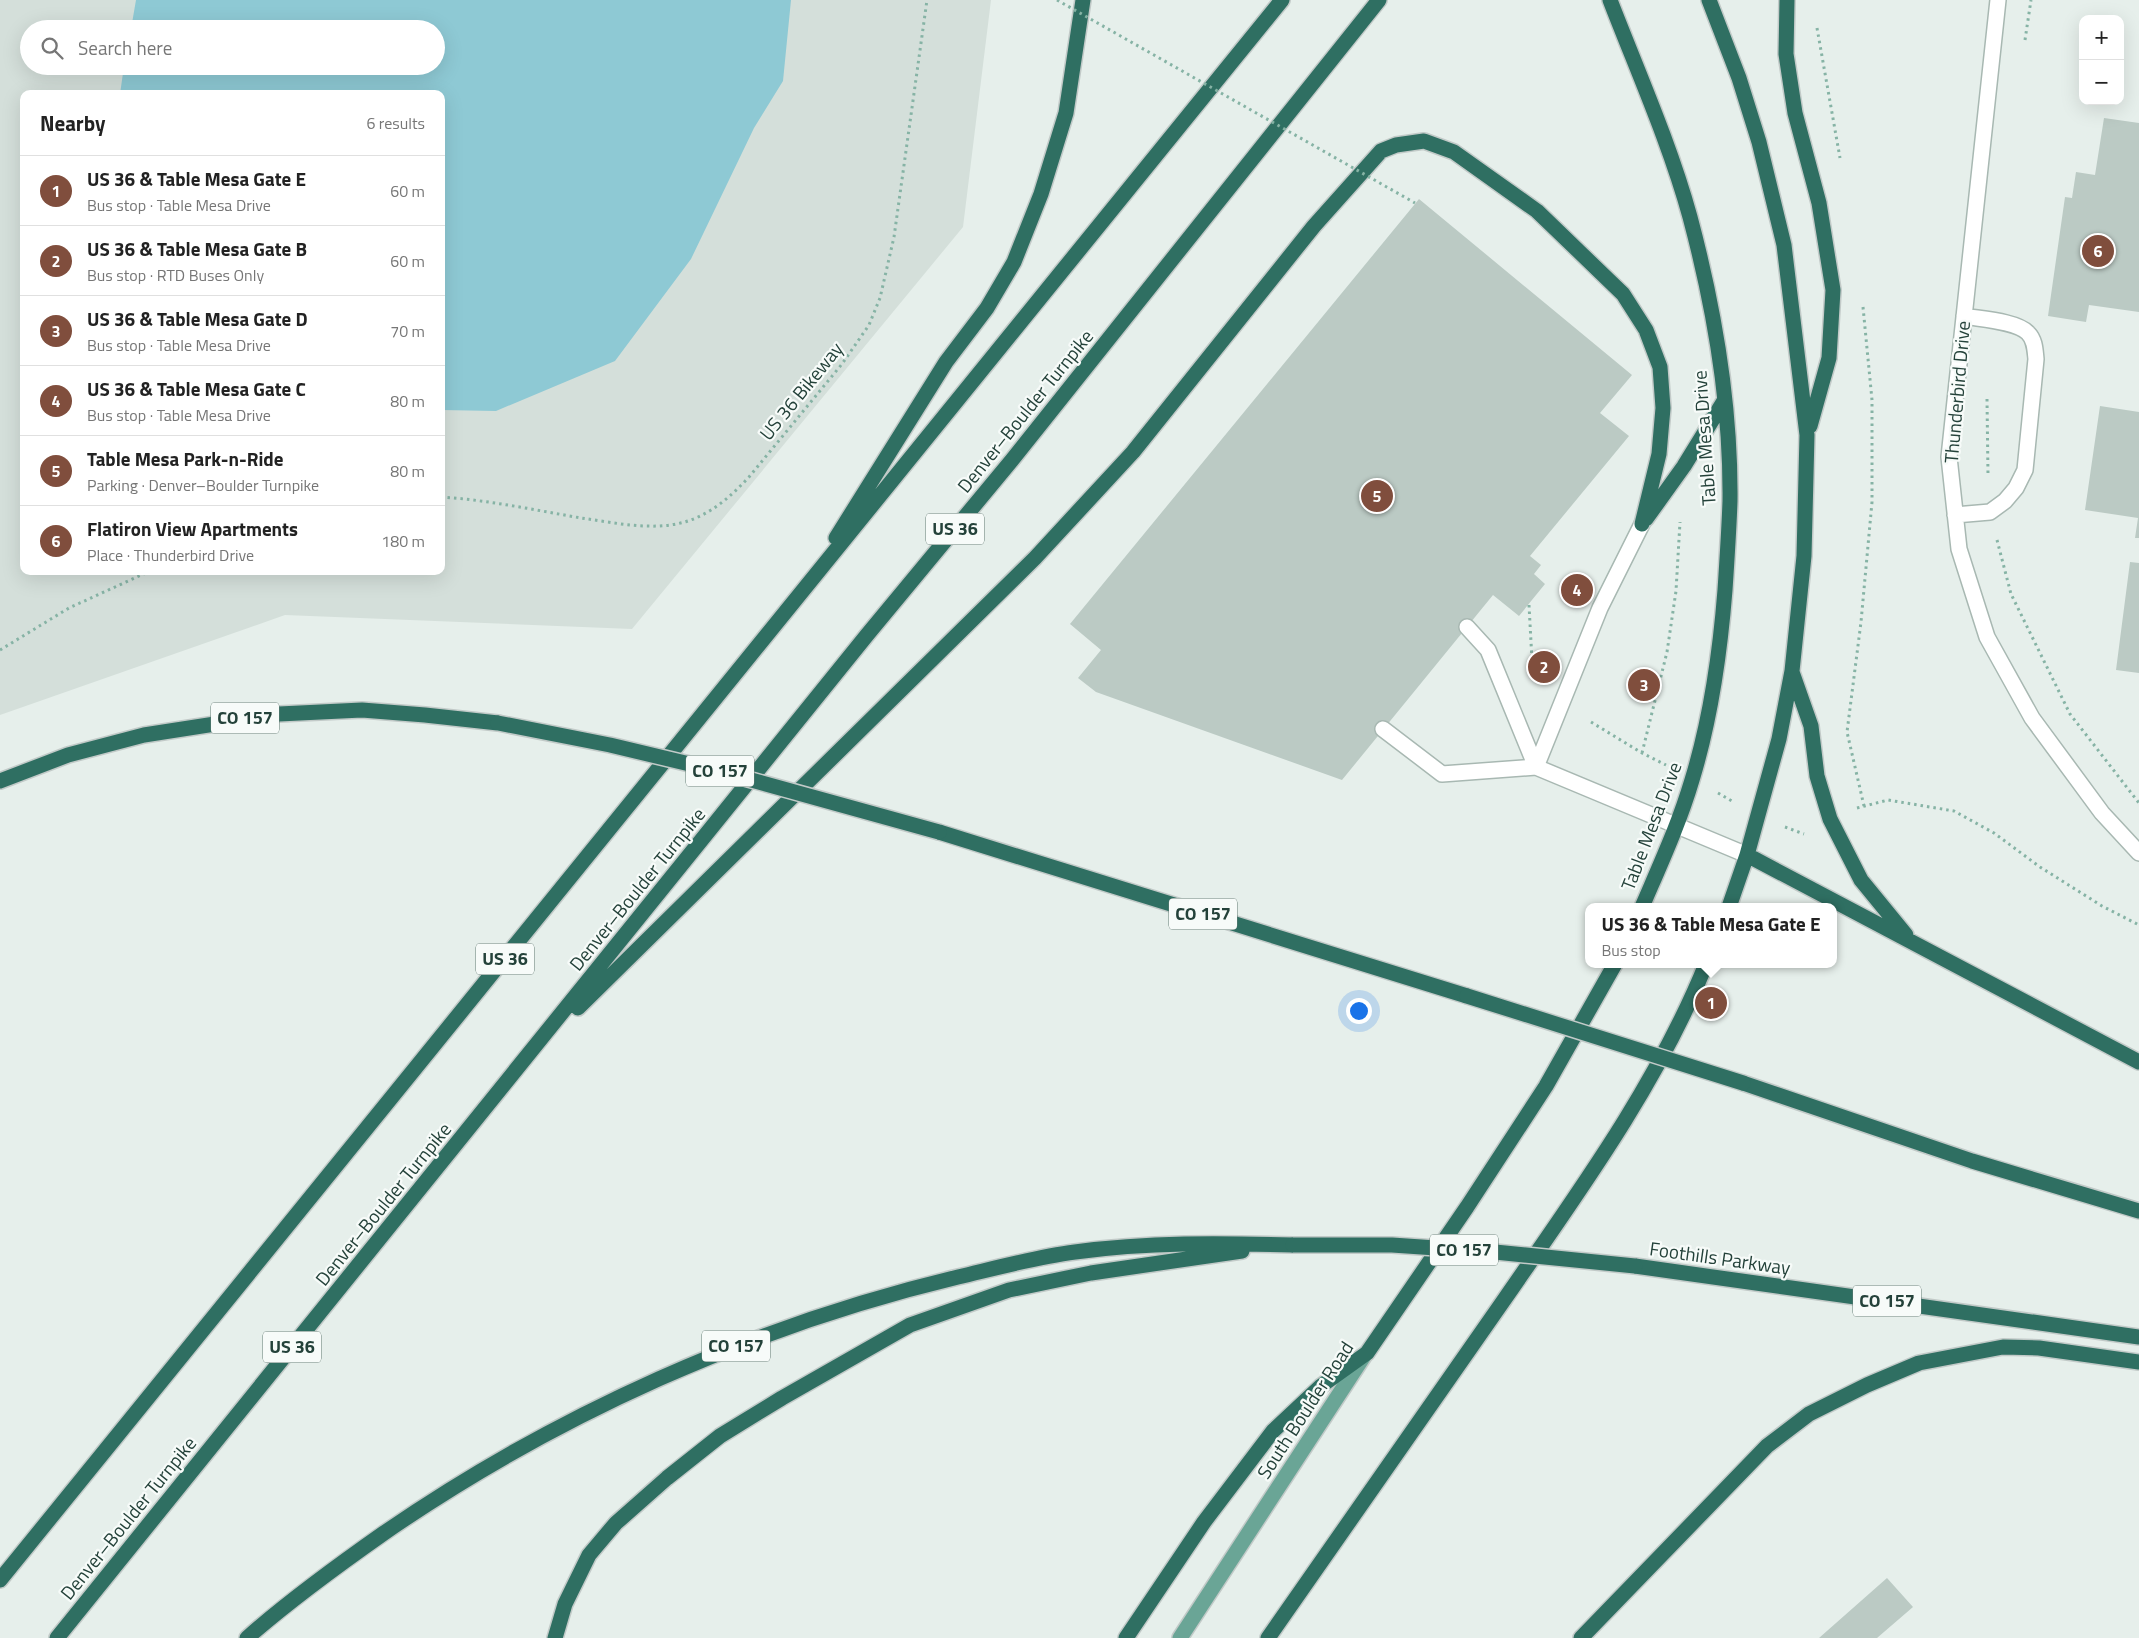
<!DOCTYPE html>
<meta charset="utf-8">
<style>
:root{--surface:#fff;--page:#f2f2f2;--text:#222;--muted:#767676;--line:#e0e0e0;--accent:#804e3d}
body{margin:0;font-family:"Titillium Web",sans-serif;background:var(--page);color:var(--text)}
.controls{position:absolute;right:15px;top:15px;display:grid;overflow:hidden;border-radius:10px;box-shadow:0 5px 20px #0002}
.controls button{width:45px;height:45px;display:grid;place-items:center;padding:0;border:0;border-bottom:1px solid var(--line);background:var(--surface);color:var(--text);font:25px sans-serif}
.you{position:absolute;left:1358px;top:1010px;width:18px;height:18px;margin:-12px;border:4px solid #fff;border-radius:50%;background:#1a73e8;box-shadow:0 0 0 8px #1a73e833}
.badge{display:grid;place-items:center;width:32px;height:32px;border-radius:50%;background:var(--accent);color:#fff;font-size:16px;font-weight:700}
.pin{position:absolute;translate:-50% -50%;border:2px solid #fff;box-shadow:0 1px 5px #0006}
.popup{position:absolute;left:1585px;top:903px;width:252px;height:65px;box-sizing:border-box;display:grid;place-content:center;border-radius:10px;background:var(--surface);filter:drop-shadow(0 1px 4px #0005);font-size:16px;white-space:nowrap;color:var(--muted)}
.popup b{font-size:19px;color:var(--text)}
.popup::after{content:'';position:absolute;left:50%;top:100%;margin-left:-10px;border:10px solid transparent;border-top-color:var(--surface)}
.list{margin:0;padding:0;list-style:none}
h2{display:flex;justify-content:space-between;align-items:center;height:65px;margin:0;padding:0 20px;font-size:21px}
h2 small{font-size:16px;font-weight:400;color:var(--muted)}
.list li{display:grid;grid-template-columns:32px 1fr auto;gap:15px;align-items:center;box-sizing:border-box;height:70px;padding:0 20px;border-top:1px solid var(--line)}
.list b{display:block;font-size:19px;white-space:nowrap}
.list p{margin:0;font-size:16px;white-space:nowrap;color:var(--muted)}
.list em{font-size:16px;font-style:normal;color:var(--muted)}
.icon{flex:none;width:28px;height:28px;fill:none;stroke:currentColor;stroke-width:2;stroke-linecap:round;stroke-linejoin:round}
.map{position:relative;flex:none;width:2139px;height:1638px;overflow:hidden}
.search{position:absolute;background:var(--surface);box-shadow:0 5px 20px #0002;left:20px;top:20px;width:425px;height:55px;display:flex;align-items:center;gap:12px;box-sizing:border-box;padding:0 18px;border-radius:28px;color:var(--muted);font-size:19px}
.panel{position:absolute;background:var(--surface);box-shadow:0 5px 20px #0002;left:20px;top:90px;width:425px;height:485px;border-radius:10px}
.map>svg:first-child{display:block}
.built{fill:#d4dfda;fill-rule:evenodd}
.water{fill:#8ec9d4}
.building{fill:#bbcac4}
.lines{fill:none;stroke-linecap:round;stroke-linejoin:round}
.minor-casing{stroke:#a8b8b2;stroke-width:18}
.major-casing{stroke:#c2cac8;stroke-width:18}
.highway-casing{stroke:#c2cac8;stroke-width:18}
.path{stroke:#86b3a5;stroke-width:3;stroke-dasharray:2.5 4;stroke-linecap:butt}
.minor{stroke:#fff;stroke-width:15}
.major{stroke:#6aa596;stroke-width:15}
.highway{stroke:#2f6f62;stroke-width:15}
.highway-bridge-casing{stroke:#c2cac8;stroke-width:18;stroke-linecap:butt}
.path-bridge{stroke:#86b3a5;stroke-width:3;stroke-dasharray:2.5 4;stroke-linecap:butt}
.highway-bridge{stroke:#2f6f62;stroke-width:15}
.labels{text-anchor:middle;stroke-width:4.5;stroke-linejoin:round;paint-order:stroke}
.shield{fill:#f7fbf9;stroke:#637a73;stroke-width:1}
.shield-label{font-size:18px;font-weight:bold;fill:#24423a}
.street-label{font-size:19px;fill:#24423a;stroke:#f7fbf9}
</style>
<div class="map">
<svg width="2139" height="1638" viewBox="0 0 2139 1638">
<rect width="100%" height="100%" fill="#e6efeb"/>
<path class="built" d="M0,0h991l-28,227 -331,402 -347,-14 -285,100zM29,29h407v37h-407zM24,94h417v477h-417z"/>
<path class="water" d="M136,0h655l-8,81 -29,47 -63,131 -76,102 -119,50 -55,-1v-316h-321l4,-28h312v-37h-305z"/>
<path class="building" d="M2104,118l35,5v189l-50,-7 -3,17 -38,-6 17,-119 7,1 4,-26 19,3z
M1419,199l213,176 -32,38 29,23 -99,120 11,9 -7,9 11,10 -26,32 -26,-21 -151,185 -246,-88 -18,-14 23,-28 -31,-26z
M2100,406l39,6v126h-4l3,-20 -53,-8z
M2130,562l9,1v110l-23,-3z
M1887,1578l26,29 -36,31h-58z"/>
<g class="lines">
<defs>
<path id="minor" d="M1998,0l-49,457 10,92 28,88 45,81 70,95 37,40
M1955,515l35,-3 15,-11 11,-13 9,-18 11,-111c-1,-9 -1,-19 -8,-26 -11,-12 -48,-14 -64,-17
M1467,627l21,23 48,117
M1383,729l59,45 94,-7 211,88
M1536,767l64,-159 42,-84"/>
<path id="major" d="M1180,1638l184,-282"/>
<path id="highway" d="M1610,0c27,70 60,144 80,217 24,90 41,190 40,284 -1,29 -3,59 -5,89 -5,64 -14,128 -33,190 -13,44 -32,85 -50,127
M1709,0l30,78 20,64 25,103 23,190 -3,121 -12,115 -13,68 -21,76 -11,40 -18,52
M1787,0l-1,54 9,59 24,90 14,87 -4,68 -19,68
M1646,519l38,-53 40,-65
M836,538l110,-176 41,-54 27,-46 27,-68 25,-81 17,-113
M1792,672l19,54 6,50 13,43 31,61 45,55
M0,781l68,-26 76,-20 135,-21 83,-4 63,5 73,8
M939,832l528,164
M1747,855l392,207
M578,1008l457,-450 98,-106 181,-226 67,-75 15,-6 28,-4 30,11 83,59 86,83 23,36 14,37 3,41 -4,46 -17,70
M1743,1083l229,78 167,50
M1635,1266l504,71
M0,1580l1282,-1580
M57,1638l810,-1003 145,-175 367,-460
M247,1638c43,-38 90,-72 137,-105 173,-119 369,-207 574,-256 38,-9 78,-20 117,-25 73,-10 146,-9 218,-7
M555,1638l10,-34 24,-49 27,-32 51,-45 53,-42 62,-38 128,-73 99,-35 82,-17 151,-22
M1126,1638l78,-116 69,-91 48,-45 46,-33 100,-146 79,-121 69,-122
M1268,1638c79,-113 157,-226 236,-338 74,-107 153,-215 202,-336
M1581,1638l186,-192 42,-32 58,-29 52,-22 84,-16 36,1 100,14"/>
</defs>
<use href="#minor" class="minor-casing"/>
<use href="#major" class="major-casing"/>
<use href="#highway" class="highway-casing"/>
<path class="path" d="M1817,28l23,130
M2025,40l6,-40
M1863,307l9,93v102l-11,120 -14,110 17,74
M1987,399l1,76
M441,497c47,3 94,13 140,21 37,5 81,16 117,-1 20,-9 36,-24 51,-40l93,-113 27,-39 11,-27 14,-61 33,-237
M1997,540l14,54 59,120 69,89
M1529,605l4,74
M0,650l69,-42 81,-37
M1591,722l51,31 24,12
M1642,753l25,-101 9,-61 4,-69
M1718,793l14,8
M1857,808l31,-8 66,11 40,22 46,34 62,39 37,19
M1785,827l19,7"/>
<use href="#minor" class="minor"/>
<use href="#major" class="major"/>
<use href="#highway" class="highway"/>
<defs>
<path id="highway-bridge" d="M498,723l112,22 109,26 220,61
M1467,996l276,87
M1293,1245h99l103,7 140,14"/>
</defs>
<use href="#highway-bridge" class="highway-bridge-casing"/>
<path class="path-bridge" d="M1057,0l358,203"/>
<use href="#highway-bridge" class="highway-bridge"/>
</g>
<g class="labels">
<g class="shield">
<rect x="926" y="513.5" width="58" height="31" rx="4"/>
<rect x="211" y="702.5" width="68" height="31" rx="4"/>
<rect x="686" y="755.5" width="68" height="31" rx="4"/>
<rect x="1169" y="898.5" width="68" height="31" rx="4"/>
<rect x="476" y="943.5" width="58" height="31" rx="4"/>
<rect x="1430" y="1234.5" width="68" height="31" rx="4"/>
<rect x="1853" y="1285.5" width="68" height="31" rx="4"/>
<rect x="702" y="1330.5" width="68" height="31" rx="4"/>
<rect x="263" y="1331.5" width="58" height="31" rx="4"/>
</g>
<g class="shield-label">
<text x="955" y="535">US 36</text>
<text x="245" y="724">CO 157</text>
<text x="720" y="777">CO 157</text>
<text x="1203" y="920">CO 157</text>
<text x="505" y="965">US 36</text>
<text x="1464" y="1256">CO 157</text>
<text x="1887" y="1307">CO 157</text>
<text x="736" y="1352">CO 157</text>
<text x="292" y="1353">US 36</text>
</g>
<g class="street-label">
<text transform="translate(801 391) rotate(-51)" y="7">US 36 Bikeway</text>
<text transform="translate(1957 392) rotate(-85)" y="7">Thunderbird Drive</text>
<text transform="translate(1025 411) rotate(-51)" y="7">Denver–Boulder Turnpike</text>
<text transform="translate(1704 438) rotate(-94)" y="7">Table Mesa Drive</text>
<text transform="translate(1651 826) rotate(-69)" y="7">Table Mesa Drive</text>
<text transform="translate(637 889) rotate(-51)" y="7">Denver–Boulder Turnpike</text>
<text transform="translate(383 1204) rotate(-51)" y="7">Denver–Boulder Turnpike</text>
<text transform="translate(1720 1258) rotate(8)" y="7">Foothills Parkway</text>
<text transform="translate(1305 1410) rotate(-57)" y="7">South Boulder Road</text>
<text transform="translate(128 1518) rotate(-51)" y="7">Denver–Boulder Turnpike</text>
</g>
</g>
</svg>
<div class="controls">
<button>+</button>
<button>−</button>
</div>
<div class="you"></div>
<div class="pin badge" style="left:1711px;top:1003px">1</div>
<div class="popup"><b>US 36 &amp; Table Mesa Gate E</b>Bus stop</div>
<div class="pin badge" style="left:1544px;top:667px">2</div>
<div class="pin badge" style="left:1644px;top:685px">3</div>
<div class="pin badge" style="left:1577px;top:590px">4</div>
<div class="pin badge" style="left:1377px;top:496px">5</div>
<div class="pin badge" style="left:2098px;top:251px">6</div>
<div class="search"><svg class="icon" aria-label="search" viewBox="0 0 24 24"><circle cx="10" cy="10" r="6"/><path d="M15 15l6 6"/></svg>Search here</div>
<section class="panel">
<h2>Nearby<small>6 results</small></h2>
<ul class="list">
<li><span class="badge">1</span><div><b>US 36 &amp; Table Mesa Gate E</b><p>Bus stop · Table Mesa Drive</p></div><em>60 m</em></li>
<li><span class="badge">2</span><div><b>US 36 &amp; Table Mesa Gate B</b><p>Bus stop · RTD Buses Only</p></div><em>60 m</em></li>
<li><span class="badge">3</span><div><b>US 36 &amp; Table Mesa Gate D</b><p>Bus stop · Table Mesa Drive</p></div><em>70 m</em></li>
<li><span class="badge">4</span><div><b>US 36 &amp; Table Mesa Gate C</b><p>Bus stop · Table Mesa Drive</p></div><em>80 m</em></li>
<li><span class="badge">5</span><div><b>Table Mesa Park-n-Ride</b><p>Parking · Denver–Boulder Turnpike</p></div><em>80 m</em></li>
<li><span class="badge">6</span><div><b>Flatiron View Apartments</b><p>Place · Thunderbird Drive</p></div><em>180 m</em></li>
</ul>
</section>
</div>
